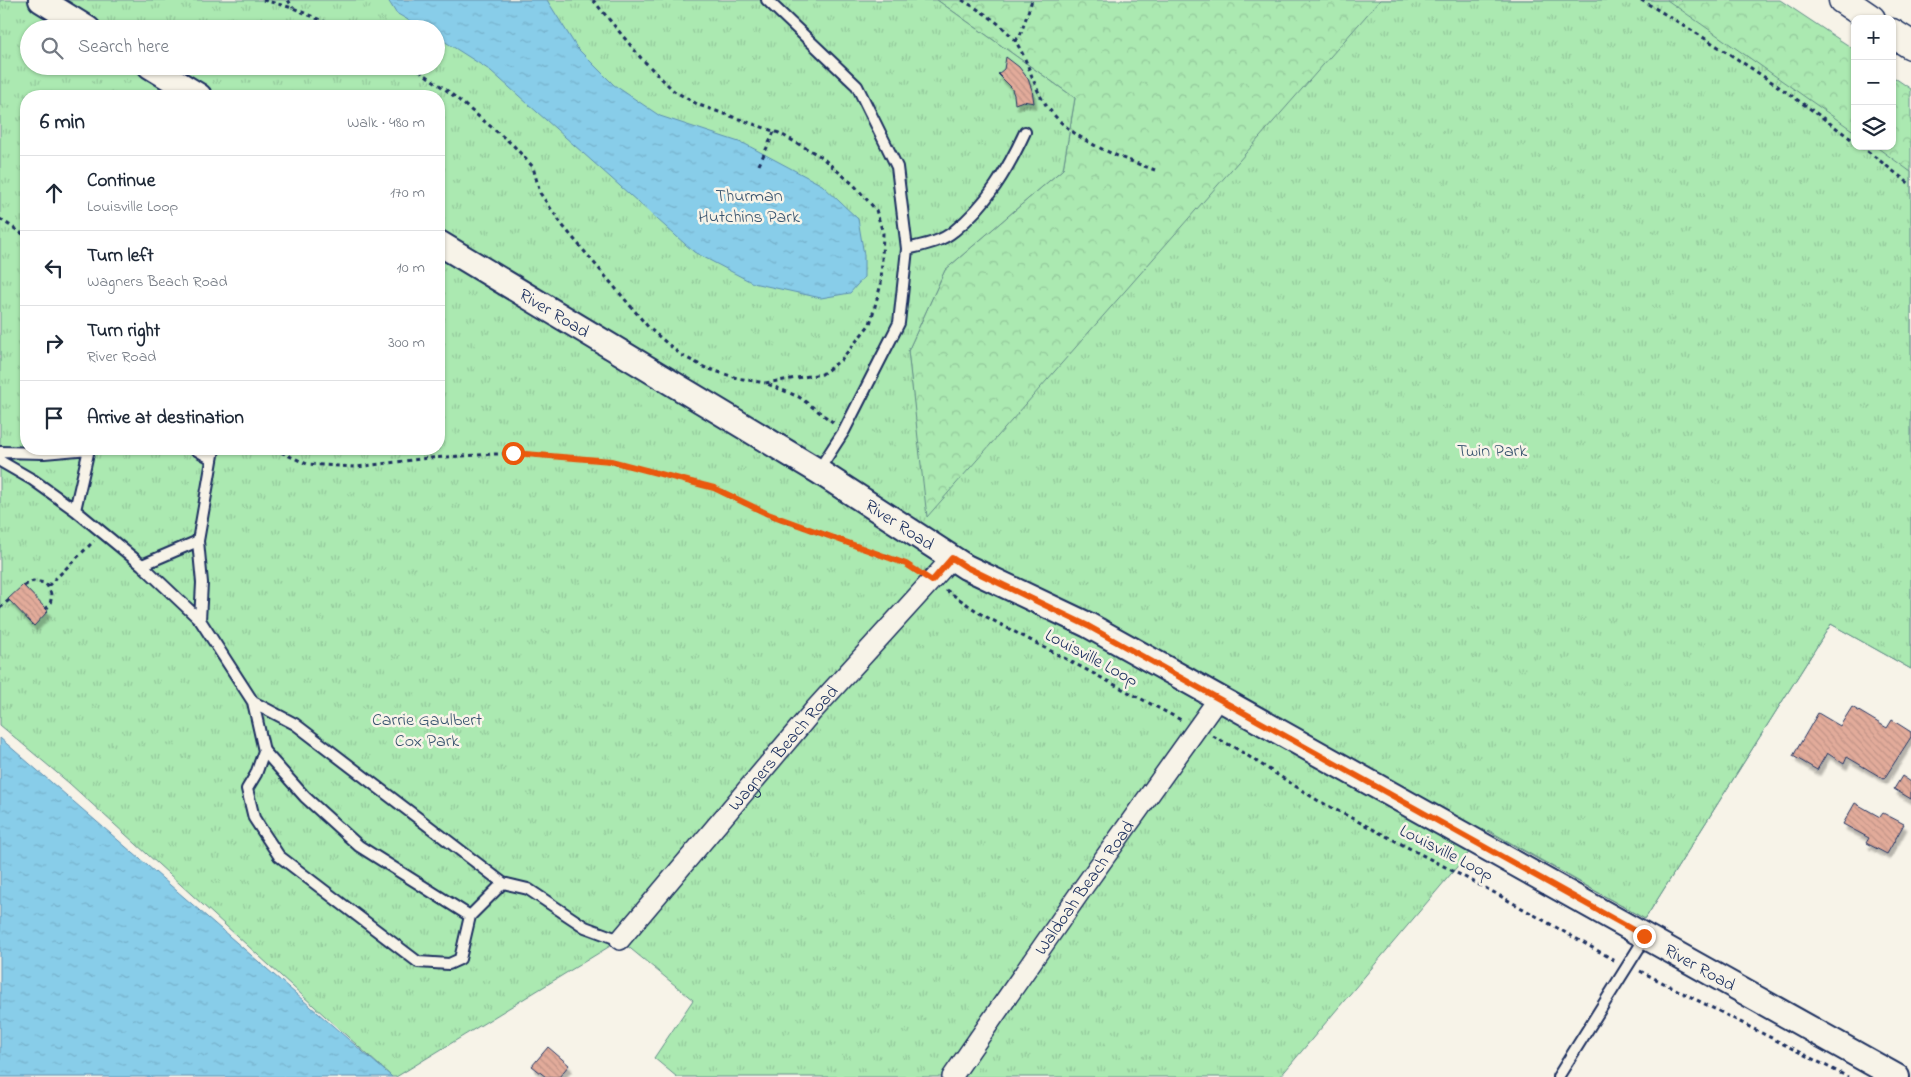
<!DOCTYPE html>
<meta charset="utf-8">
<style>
:root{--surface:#fff;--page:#f2f2f3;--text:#1f2937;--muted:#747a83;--line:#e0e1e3}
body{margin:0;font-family:"Indie Flower",sans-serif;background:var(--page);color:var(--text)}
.controls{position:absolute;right:15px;top:15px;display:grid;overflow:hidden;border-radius:10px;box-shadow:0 1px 4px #0004}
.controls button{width:45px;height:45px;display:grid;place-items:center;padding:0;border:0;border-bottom:1px solid var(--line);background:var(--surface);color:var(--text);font:25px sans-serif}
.stop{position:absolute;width:15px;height:15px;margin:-11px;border:4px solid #ea580c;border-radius:50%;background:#fff}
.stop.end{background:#ea580c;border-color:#fff;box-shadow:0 1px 5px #0008}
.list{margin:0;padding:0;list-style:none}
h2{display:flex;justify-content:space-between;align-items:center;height:65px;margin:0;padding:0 20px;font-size:21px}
h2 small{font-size:16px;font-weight:400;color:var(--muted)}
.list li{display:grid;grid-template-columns:32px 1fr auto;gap:15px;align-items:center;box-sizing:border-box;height:75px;padding:0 20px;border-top:1px solid var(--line)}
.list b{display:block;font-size:19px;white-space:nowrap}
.list p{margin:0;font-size:16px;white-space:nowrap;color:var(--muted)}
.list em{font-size:16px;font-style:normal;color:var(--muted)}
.icon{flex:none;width:28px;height:28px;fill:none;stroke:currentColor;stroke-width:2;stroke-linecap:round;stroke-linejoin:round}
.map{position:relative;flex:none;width:1911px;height:1077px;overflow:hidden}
.search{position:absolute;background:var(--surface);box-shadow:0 1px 4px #0004;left:20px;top:20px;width:425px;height:55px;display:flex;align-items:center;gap:12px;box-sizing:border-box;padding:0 18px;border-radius:28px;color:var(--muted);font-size:19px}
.panel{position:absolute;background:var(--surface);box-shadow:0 1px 4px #0004;left:20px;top:90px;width:425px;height:365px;border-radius:20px}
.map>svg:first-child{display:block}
.forest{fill:url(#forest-crowns);stroke:#638c88}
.park{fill:url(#park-tufts);stroke:#638c88;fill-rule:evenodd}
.water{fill:url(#water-ripples);stroke:#5c8eb1}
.building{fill:url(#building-back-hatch);stroke:#1b2f5e;filter:url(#shadow)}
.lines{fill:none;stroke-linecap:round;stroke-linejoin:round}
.service-casing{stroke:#1b2f5e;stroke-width:14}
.minor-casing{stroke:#1b2f5e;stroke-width:22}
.tertiary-casing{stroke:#1b2f5e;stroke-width:28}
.motorway-casing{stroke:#1b2f5e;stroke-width:31}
.path{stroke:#1b2f5e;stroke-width:3;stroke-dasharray:4 4;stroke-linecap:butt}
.service{stroke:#f7f3e8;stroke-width:10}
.minor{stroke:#f7f3e8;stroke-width:19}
.tertiary{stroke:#f7f3e8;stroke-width:24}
.motorway{stroke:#f7f3e8;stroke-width:28}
.route{stroke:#ea580c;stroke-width:6}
.labels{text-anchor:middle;stroke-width:5;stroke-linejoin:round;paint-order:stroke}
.park-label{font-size:18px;fill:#38546f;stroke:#f7f3e8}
.street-label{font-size:18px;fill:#1b2f5e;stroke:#f7f3e8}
</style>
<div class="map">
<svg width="1911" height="1077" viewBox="0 0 1911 1077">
<defs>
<pattern id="forest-crowns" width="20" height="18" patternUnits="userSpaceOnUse" patternTransform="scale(1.25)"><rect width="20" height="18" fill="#abe9b1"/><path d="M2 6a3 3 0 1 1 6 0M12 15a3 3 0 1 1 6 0" fill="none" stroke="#93c89b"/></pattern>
<pattern id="park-tufts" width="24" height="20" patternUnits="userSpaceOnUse" patternTransform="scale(1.25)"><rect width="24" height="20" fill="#abe9b1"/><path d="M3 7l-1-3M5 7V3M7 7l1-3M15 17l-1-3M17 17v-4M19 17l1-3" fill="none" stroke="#93c89b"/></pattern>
<pattern id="water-ripples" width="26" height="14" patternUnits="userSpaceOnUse" patternTransform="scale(1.25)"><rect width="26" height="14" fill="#88cde9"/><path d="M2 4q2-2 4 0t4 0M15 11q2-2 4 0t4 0" fill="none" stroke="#75b0ca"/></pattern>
<pattern id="building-back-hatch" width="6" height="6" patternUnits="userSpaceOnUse" patternTransform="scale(1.25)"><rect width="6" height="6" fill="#e2ab9a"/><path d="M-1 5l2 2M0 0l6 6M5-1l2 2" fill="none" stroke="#c19387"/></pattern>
<filter id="shadow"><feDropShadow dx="3" dy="5.5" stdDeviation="1" flood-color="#0004"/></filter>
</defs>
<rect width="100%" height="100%" fill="#f7f3e8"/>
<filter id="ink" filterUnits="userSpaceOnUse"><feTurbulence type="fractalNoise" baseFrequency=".02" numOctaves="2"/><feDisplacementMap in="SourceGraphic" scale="10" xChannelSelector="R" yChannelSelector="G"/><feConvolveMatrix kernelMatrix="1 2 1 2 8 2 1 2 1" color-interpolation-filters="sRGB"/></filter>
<g filter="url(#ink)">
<path class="forest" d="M937,0h843l75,50v96h37v-70l19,13v580l-80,-45 -186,295 -719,-402 -18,-166 37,-81 118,-101 12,-71z"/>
<path class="park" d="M0,0h937l138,98 -12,71 -118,101 -37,81 19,166 453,-517h287l188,132v14h20l36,26v497l-80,-45 -186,295 -157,-89 -208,247h-603l-23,-19 39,-58 -73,-60 -224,137h-4l-323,-294 -69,-58zM29,29h407v37h-407zM26,96h413v353h-413z"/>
<path class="water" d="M388,0h159l30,48 37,37 46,31 85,28 77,41 36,34 6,36v22l-14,16 -29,5 -68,-15 -59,-31 -203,-181 -55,-35v-7h-12l-28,-16z
M0,738l392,339h-392z"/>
<path class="building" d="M1006,57l13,10 9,12 4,11 2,13 -11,-2 -8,3 -1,-9 -3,-8 -13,-13 6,-5z
M23,585l25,26 -14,15 -26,-27z
M1852,707l35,21 5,-8 19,12v5l-27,42 -37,-22 -3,7 -17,-11 -10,17 -24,-14 25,-43 22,13z
M1902,776l9,6v17l-17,-10z
M1855,803l25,14 3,-4 21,11 -17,30 -21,-11 3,-5 -26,-14z
M548,1047l21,18 -10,12h-13l-14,-11z"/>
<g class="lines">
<defs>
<path id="service" d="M767,0l90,86 40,81 10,82 -8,74 -55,108 -26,40
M907,249c16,-4 34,-7 47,-18 33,-26 54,-62 71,-99
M195,449l17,10
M0,452l44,1 45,-4
M0,461l33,19 42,30 67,55 58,55 53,82 11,49 41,46 54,49 111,70 33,-33 -208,-159 -42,-22
M75,510l14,-61
M142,565l56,-24
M200,620l2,-37 -4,-42 16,-92
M264,751l-8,23 -9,15 7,29 25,38 139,106 31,2 11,-5 10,-43
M503,883l25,6 57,38 35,13
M1558,1077l87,-139"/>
<g id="minor">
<path id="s1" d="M620,940l193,-229 139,-153"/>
<path id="s2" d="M952,1077l133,-192 133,-186"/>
</g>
<g id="tertiary">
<path d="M41,0l47,29"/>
<path d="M150,66l49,30"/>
<path id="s3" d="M439,243l379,228 148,96 122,58 809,452"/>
</g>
<path id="motorway" d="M1843,0l28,19
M1892,33l19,12"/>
</defs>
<use href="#service" class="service-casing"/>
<use href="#minor" class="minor-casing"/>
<use href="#tertiary" class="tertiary-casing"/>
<use href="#motorway" class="motorway-casing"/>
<path class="path" d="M263,0l30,8 48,21
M288,0l5,8
M593,0l48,58 33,33 25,14 80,28 41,23 34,29 22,25 7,23 -2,51 -11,40 -29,36 -19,14 -57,9 34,14 35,26
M962,0c19,11 41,24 54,42 11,17 16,38 25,55 23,41 72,58 114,73
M1641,0c74,43 146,90 214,142
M1015,41l5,-5 12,-36
M413,66l36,26 64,53 20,22 7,26 23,33 86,102 32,27 25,13 31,10 28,5
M1861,146l50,39
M759,165l15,-33
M0,219l26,17
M274,449l33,15 49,3 72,-9 85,-5 98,8 103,27 53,26 139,50 12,8
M24,586l9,-5 12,2c7,8 9,18 1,26
M48,586l46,-45
M946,590l35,24 202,107
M0,608l9,-8
M1213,736l24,13 80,51 178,93 121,68
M1640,971l208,106"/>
<use href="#service" class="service"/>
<use href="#minor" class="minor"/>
<use href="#tertiary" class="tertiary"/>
<use href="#motorway" class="motorway"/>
</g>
</g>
<g class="lines" filter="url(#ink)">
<path class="route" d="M513,453l98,8 103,27 54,26 138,50 26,17 20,-23 14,9 122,59 556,310"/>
</g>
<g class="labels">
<g class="park-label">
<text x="749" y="201">Thurman<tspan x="749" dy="21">Hutchins Park</tspan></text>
<text x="1492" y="456">Twin Park</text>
<text x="427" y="725">Carrie Gaulbert<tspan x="427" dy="21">Cox Park</tspan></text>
</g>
<g class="street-label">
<text dy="6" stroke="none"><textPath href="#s3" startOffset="135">River Road</textPath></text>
<text dy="6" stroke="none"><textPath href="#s3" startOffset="540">River Road</textPath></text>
<text transform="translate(1092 657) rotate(28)" y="6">Louisville Loop</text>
<text dy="6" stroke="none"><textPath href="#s1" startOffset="252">Wagners Beach Road</textPath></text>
<text transform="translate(1447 852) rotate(27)" y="6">Louisville Loop</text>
<text dy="6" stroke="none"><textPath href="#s2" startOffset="231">Waldoah Beach Road</textPath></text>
<text dy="6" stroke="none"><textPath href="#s3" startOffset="1455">River Road</textPath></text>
</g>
</g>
</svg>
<div class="controls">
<button>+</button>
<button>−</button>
<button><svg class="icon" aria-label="layers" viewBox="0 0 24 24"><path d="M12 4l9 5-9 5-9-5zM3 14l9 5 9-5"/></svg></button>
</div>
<div class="stop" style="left:513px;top:453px"></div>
<div class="stop end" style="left:1644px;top:936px"></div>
<div class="search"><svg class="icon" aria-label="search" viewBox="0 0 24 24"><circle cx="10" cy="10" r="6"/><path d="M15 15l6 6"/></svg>Search here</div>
<section class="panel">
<h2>6 min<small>Walk · 480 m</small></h2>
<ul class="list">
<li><svg class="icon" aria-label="ahead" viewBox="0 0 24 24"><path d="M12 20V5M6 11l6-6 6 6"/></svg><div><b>Continue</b><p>Louisville Loop</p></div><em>170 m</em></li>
<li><svg class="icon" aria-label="left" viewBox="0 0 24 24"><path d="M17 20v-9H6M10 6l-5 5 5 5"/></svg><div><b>Turn left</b><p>Wagners Beach Road</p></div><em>10 m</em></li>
<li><svg class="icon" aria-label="right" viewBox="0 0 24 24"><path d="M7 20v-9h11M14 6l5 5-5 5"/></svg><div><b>Turn right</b><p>River Road</p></div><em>300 m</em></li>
<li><svg class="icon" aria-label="arrive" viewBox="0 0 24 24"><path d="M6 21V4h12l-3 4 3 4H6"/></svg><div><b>Arrive at destination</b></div></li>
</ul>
</section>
</div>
